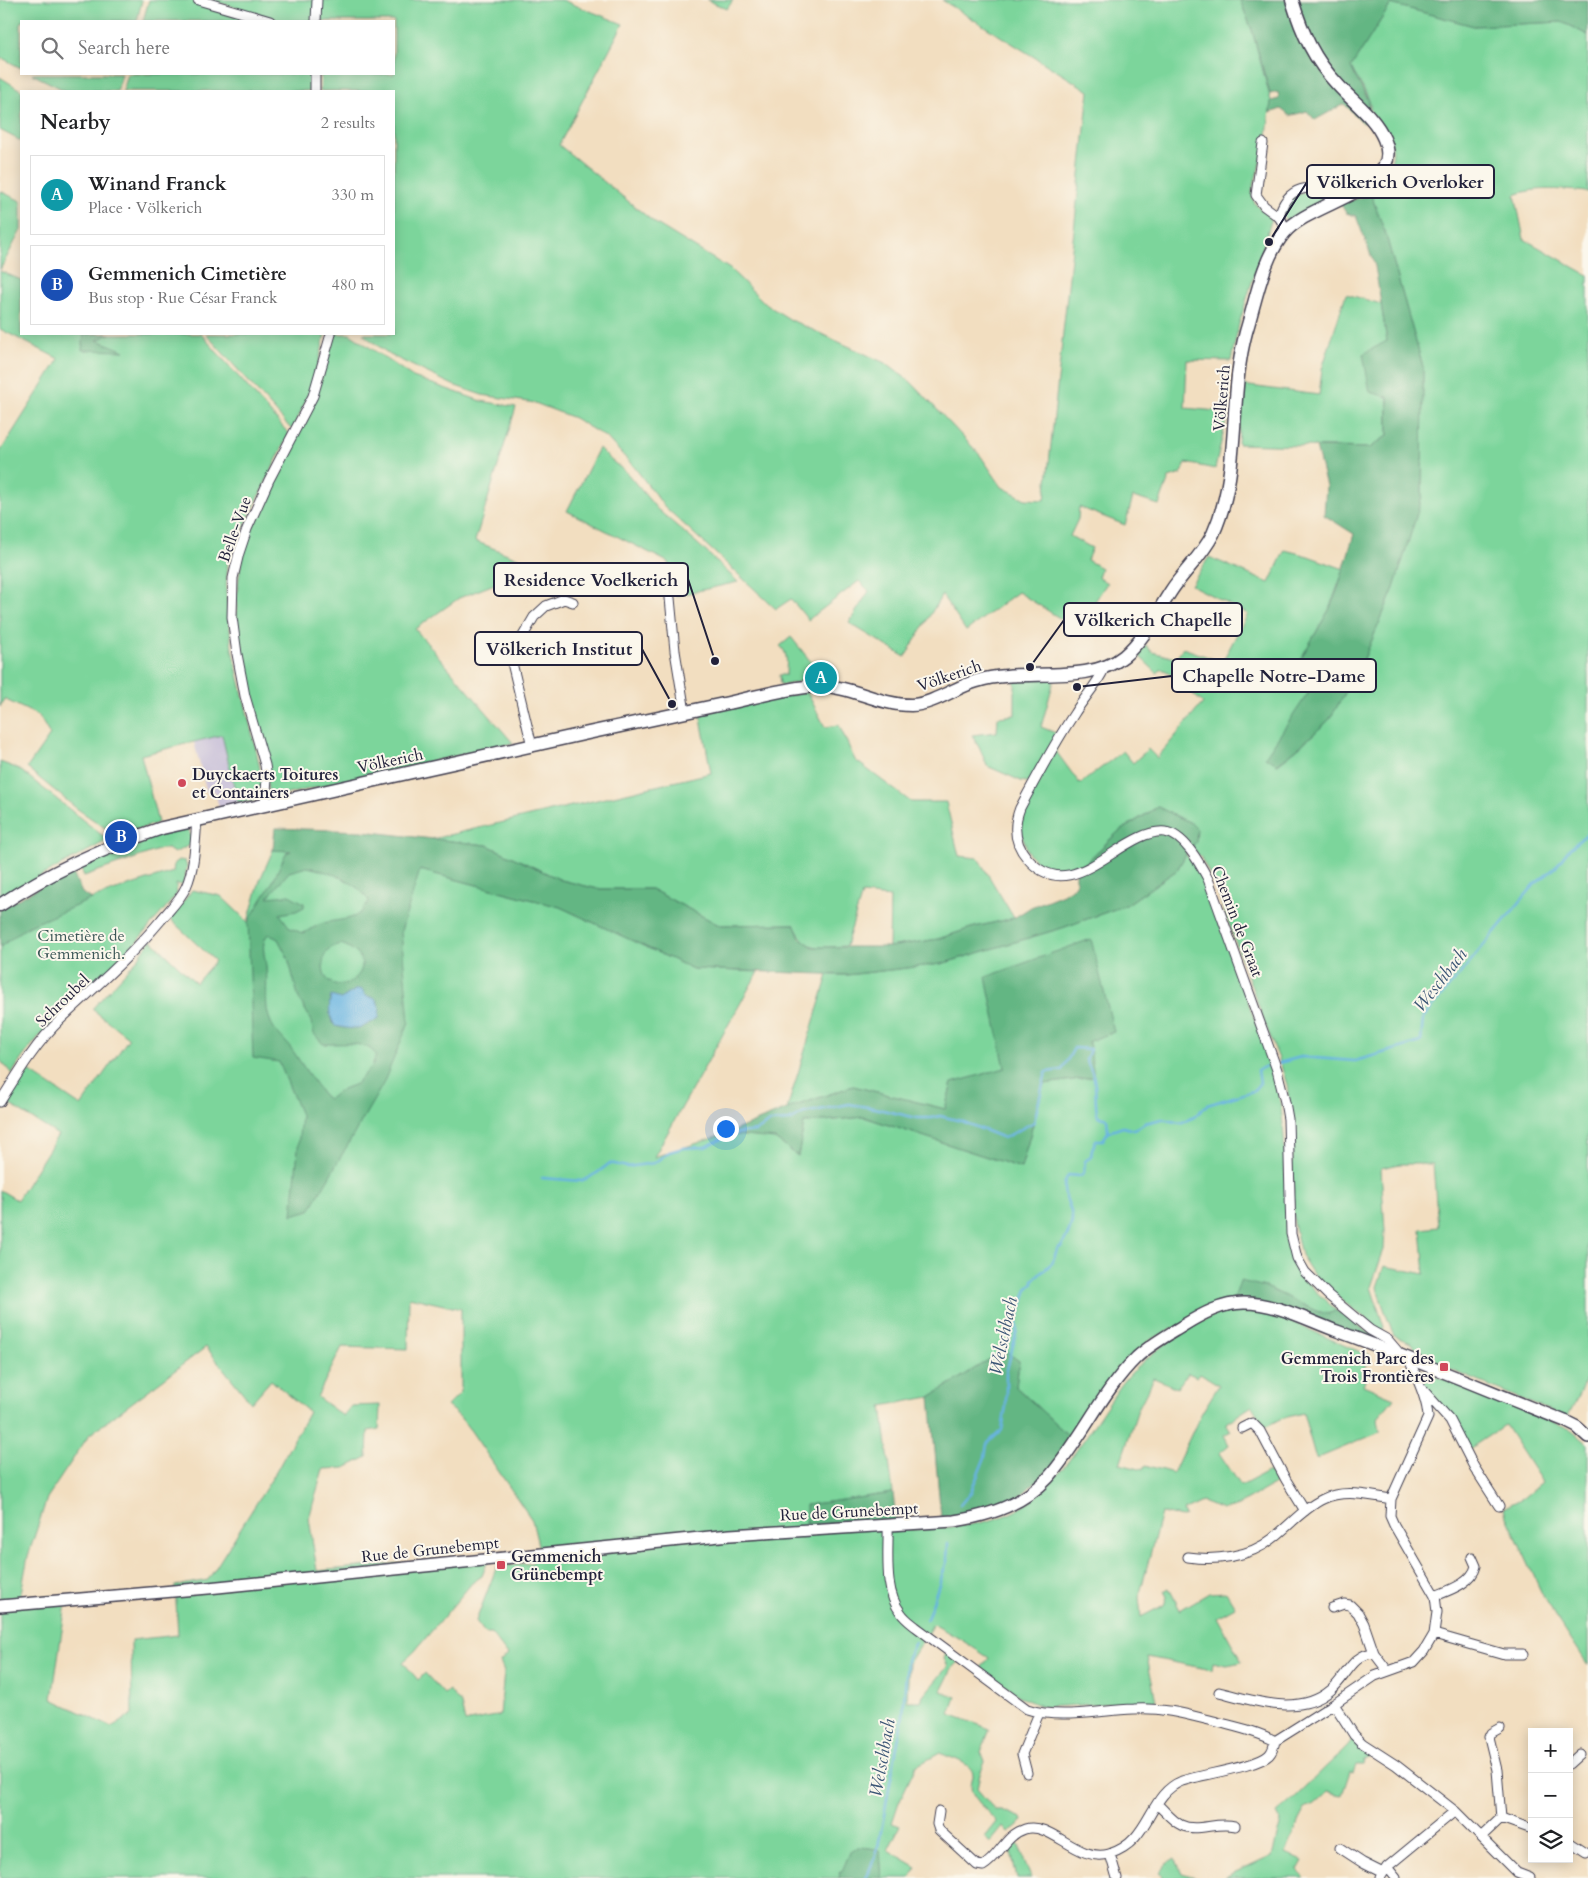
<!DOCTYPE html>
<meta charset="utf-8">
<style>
:root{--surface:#fff;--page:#f2f2f2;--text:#202124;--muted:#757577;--line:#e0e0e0;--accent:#0b8043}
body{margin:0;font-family:Cardo,serif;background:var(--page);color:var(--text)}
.controls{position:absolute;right:15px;bottom:15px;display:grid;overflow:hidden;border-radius:0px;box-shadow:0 2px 12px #0003}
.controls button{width:45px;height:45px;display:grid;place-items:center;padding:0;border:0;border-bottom:1px solid var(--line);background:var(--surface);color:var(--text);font:25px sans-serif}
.you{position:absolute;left:725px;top:1128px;width:18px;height:18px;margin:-12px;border:4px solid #fff;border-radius:50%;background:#1a73e8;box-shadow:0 0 0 8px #1a73e833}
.badge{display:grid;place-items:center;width:32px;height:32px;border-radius:50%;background:var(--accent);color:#fff;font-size:16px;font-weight:700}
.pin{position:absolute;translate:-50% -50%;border:2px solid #fff;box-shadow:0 1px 5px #0006}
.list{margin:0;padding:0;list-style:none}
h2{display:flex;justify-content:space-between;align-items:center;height:65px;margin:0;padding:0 20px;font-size:21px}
h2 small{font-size:16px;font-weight:400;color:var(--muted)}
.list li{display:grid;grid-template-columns:32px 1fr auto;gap:15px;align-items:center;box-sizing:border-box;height:80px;margin:0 10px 10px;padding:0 10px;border:1px solid var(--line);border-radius:0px}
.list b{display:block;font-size:19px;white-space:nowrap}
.list p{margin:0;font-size:16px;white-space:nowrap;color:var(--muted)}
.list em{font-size:16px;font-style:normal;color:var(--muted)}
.icon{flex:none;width:28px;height:28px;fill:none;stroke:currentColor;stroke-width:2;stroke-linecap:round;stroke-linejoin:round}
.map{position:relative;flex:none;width:1588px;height:1878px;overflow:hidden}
.search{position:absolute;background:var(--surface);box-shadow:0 2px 12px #0003;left:20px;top:20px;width:375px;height:55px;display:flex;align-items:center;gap:12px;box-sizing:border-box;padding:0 18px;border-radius:0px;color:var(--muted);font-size:19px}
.panel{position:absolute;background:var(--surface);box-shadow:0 2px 12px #0003;left:20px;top:90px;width:375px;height:245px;border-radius:0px}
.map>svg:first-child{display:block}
.industrial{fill:#c8bfd8}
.green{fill:#7bd59b;stroke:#4e7c6b;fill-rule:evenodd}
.forest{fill:#64b683;stroke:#436c5f;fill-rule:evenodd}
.water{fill:#68b4e1;stroke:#456b8e}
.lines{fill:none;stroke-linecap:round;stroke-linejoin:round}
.stream{stroke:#68b4e1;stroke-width:2.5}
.minor-casing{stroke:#413e4f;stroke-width:11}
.tertiary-casing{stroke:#413e4f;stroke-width:14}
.secondary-casing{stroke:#413e4f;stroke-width:15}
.minor{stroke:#fff;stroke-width:9}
.tertiary{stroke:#fff;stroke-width:11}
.secondary{stroke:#fff;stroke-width:12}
.poi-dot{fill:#d1495b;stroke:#fbf7ec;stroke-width:2}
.labels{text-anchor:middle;stroke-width:4;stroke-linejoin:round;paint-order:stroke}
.street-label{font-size:16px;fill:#22223b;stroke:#fbf7ec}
.poi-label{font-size:16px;font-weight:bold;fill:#22223b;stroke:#fbf7ec;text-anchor:start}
.park-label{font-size:16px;fill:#3d5858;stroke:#fbf7ec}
.water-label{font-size:18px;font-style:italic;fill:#3a5575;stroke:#fbf7ec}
.leader{fill:none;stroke:#22223b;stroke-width:2}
.callout-dot{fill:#22223b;stroke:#fbf7ec;stroke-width:2}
.callout{fill:#fbf7ec;stroke:#22223b;stroke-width:2}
.callout-label{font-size:18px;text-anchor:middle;font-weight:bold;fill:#22223b}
</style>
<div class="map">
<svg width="1588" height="1878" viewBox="0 0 1588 1878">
<rect width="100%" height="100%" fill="#fbf7ec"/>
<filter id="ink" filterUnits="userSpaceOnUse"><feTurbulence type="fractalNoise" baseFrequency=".02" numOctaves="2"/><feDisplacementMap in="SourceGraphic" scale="10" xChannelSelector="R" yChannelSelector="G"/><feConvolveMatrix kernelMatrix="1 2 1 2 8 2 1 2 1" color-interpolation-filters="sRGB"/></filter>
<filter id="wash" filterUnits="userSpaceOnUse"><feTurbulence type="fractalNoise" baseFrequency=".0096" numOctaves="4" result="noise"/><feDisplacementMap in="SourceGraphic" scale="20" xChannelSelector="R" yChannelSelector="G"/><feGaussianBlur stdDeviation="1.12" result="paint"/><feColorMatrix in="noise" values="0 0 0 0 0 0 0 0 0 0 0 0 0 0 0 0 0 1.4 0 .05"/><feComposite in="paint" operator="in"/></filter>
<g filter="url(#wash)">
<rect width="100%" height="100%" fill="#f2dec0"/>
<path class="industrial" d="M222,735l16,68 -19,5 -4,-17 -8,2 -13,-51z"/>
<path class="green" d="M0,0h142l-5,21h-116v47l-19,-10 -2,3z
M149,0h42l70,21h-118z
M210,0h105l-2,21h-31z
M321,0h241l61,24 -64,121 96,78 75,46 37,36 24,15 94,43 26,19 69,73 22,32 23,12 20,1 44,-409 -147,-91h298l12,30 19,71 -5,43 -14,47c0,19 13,16 19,30l-32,103 -8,37 -44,-1 -2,48 43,4 -13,57 -29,-6 -5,11 -12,4 -10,27 -26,-8 -8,28 -46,-18 -1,12 -8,17 22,12 -5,12 14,8 -3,9 9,6 -30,46 -59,-37 -52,39 -24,-36 -37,62 -56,-34 20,-32 -10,-10 -51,39 -17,-21 -15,10 -112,-103 -29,-38 -28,-30 -33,-20 -39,-15 -53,-8 -29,-10 -63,-30 -27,-21h31v-243h-74l1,-17h73v-53h-73z
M707,0h26l-6,9z
M1391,4l83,22 88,-4 26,13v157c-23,-2 -52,-6 -73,3l9,44 64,36v1101l-21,42 -147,-61 -9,-14 -17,-7 -15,-41 -2,-8 7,-21 41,8 -4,-45 17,-2 -5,-63h-33l-19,4 4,63 -1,18 -13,38 13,40 -2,4 -50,-38 -17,-16 -14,-22 -7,-32 -3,-105 -4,-33 -8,-26 -14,-35 -50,-139 -14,-27 -9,-11 -1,-24 -34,-16 -39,25 -36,34 -17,4h-8l-20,-8 -8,-8 -9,-24 5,-23 12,-23 -16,-3 -34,-15 -6,-15 -9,-16 25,-3 1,-15 17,-2v-40l41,-2 -15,54 22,9 -8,14 25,34 43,-33 10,12 15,-14 9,9 46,-55 -35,-31 -6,-3 -5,4 -20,-19 9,-9 6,7 23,6 8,-10 39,14 26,-48 -57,-29 18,-28 60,26 16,-33 23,6 36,13 -15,41 -41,71 22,10 -44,66 12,7 20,-16 31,-28 31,-52 34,-80 28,-91 1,-130 -38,-135 -14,-37c6,-10 15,-17 19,-29 9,-26 -7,-35 -19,-54 -2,-4 0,-7 -2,-11 -2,-9 -14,-24 -18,-34z
M32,74h90l-5,17h-51z
M128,74h185l-1,17h-189z
M0,77l22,14 -1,50 -21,-11z
M0,191l21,10v29l-21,40z
M1308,191l11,5 5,5 -36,20 -7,-6 13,-19z
M0,271l21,9v54h180l88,100 -61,126 -2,32 6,57 25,105 5,25 -3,11 -5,11 -16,2 -16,-68 -81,20 17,68 -41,13 -41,-28 -49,-40 23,-33 -11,-19 -35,-17 -4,8v-255l59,-93 -59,-30z
M1346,294l35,10 6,37 1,94 -18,13 -132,-4 4,-59 77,10 3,-26z
M206,334h119c-7,37 -16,63 -33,96z
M335,334h15l63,43 68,24 35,6 -41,134 60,24 -33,16 -43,17 -44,31 98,114 -243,55 -21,-100 -11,-63 -2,-36 7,-51 26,-62 47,-90z
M599,448l13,13 14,11 31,37 42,36 39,37 -63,14 -7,-34 -101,-51z
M791,637l29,36 -3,5 -32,7 -5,-1 -1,-9h7c0,-10 3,-22 -6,-29z
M807,692l18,35 14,-2 16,35 56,42h35l13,54 19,2 36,60 -43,10 -33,11 -49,8 1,-50 -28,-3 -16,52c-27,1 -40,7 -52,-22l-75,1 -68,-36h-53l-37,-9 -74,-35 -55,-6 279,-66 -11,-60z
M0,762l19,7 89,71 -108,58z
M187,828l4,9 -1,8 -16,8 -6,-4h-7l-77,27 -3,-7 1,-3 61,-23 15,-9z
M273,850l19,1 128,19 140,37 133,62 65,3 -104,185 72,-23 49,5 23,17 6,-33 60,-6 157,51 23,-84 50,-7 -89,-8 -53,14 -7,26 -92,-23 -66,23 41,-134h19l94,-11 121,-36 64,-23 51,-35 9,-16 17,24 72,198c10,40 10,80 11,121 1,21 -2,45 7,65 9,19 28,34 43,48l-7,4 -13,-3 -50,-24 -32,12 -86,42 -77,97 -55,-51 3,-26 -16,-10 -73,46 -48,9 11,87 -86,12 -1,19c9,0 18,-2 27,-1 20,1 40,5 60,7 10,0 20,-1 30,-1 32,-2 67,-4 96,-20 41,-24 75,-87 103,-125 18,-24 45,-42 71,-57 28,-18 49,-24 82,-13l73,33 22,8 -8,19 4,3 -3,8 31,13 -16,20 2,14 -64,27 -13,-46 -23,6 -15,8 -13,-21 -26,17 5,8 -7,4 5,10 -10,8 22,33 28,-15 6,13 -37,21 -15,5 -21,-8 -19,9 2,5 -3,1 -21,-4 -22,84 2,20 23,-12 3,-8 -3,-6 5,-3 11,22 29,-17 17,-1 9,15 -18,10 25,45 -15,3 -14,-3 -1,8 -65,-13 9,44 -113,6 -21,-9 -41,-30 8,-10 -29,-19 -27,-15 -24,39 -2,38h14l2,-5 25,-30 -4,-7 2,-6 12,9 -5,5 -12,24 15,6 -6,17 40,15 -9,23 4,10 -5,12 -3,15 18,21h7l20,8 1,3 -15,12 -5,-6 -13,16 -5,-6 12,-15c-8,-9 -20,-20 -25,-30 -2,-6 0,-10 1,-16 1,-13 -23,-18 -33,-23l-24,13 -17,36 -7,21 8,3 -12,24 29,17 -7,11h-28l-3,-27 -38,20 -2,7h-839v-688l17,10 41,-65 -51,-32 22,-32 52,35 48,-68 -37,-29 44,-48 15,-21 45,43 19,-22 -45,-42 22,-29 29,6 27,26 12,-42zM409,1297l52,12v83l-14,14 12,10 12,15 61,89 7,29 -7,14 -35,3 -21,55 9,12h6l17,22 -8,7 4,10 -4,43 -35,7 -4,-18 -12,-14 -5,4 -19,-21 -7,7 -15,-18 11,-10 58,-69 10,-7 8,-21 -173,16 -8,-53 14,-49 22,-1 22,-11 1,-26 11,-2 1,-24 -29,1 -8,10 -26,-19 25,-50 66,2zM206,1347l45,56 20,-23 38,32 -33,60 -68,108 -33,6 3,49 -47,5 1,75 -21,12 -59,-28 15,-103 -47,2 8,-42 19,-58 42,-63zM1188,1373l9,4 3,-4 19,12 -18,29 -28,59 -28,-8 -2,5 -23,-6 18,-55 16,-31 23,10z
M179,860l6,1 2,6 -4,18 -7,-1 1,10c-24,29 -49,59 -77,85 -32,29 -66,56 -88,95l-12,-14v-113c9,-7 18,-15 28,-20 45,-25 97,-40 145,-55l1,-8z
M1421,1370l110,42 41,18 16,14v221l-45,-69 -40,-88 20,-10 19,-16 -37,-57 -36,24 -17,-30 -29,-36 -5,-11z
M1353,1740l19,16 -8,4 -1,5h-7l-3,7 -3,-1 -8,24 -14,-3 -14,13 -9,4 -6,11 -13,34 16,7 -5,9 8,8h-80l47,-22 9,-35 -4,-8c20,-16 36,-34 54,-51 8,-7 15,-13 22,-22z
M1016,1838l15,40h-14l-8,-35z
M1175,1858l7,15 17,5h-37l1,-2 -4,-3 8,-10z"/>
<path class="forest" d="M1240,0h348v35l-26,-13 -88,4 -83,-22 -40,63 5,11 13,23 -2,20 -4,2 -19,-19 -29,16 -8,-9 -17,5 -9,-7 -11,4 1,-12 8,-2 -1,-7 -8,2 -18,-64z
M1371,195l14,37 38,135 -1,130 -28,91 -34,80 -31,52 -31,28 -21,16 -12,-7 44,-65 -21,-11 41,-71 9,-22 16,-54 -30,-19 2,-29 -10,-39 54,1 18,-13v-38l-18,-5 -7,-38 24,-13 -12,-75 -19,-50 -10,-3 -6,-10z
M84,334h26l-13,6 28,11 -43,-1z
M1158,807l33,16 6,6 -1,13 -10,12 -9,16 -51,35 -64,23 -121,36 -94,11 -154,-6 -133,-62 -140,-37 -19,61 8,91 -26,62 -73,126 -18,5 9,-100 -22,-53 -26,-4 -5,-136 24,-39 14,-30 5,-2 -18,-1 2,-22 87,3 125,14 74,35 37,9h53l68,36 75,-1 6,14 13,9h76l49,-8 33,-11 43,-10 17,-11 32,-13 13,-9v-18l7,-1 35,-34zM307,867c23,5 49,13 62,34 -10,21 -25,17 -45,22 -8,2 -14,8 -22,10l-12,-5 -10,-14 16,-3 8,-4v-4l-15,-8 -21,2 21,-25zM268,934l10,5 10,19 11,41 11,19 4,16 9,10c16,1 43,-5 53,11l-4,11 -16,18 -13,5 -15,10 -5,-4c-10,-14 -20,-29 -30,-44 -11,-16 -22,-19 -26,-42 -2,-13 1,-28 -1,-42 -1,-12 -6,-23 2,-33zM341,944c23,8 30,27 6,40 -4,0 -9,1 -13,0 -13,-4 -14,-27 -5,-35 3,-2 8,-4 12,-5zM355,990l10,5 14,23c-18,11 -23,13 -44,8l-5,-9 11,-18z
M69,871l5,4 8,18 10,6 -65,28 -27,20v-38z
M1091,939l23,93 -25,9 5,36 -50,7 -23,84 -157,-51 -60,6 -6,33 -23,-17 -49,-5 61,-25 66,-23 92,23 7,-26 53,-15 -19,-91z
M1240,1281l26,6 50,24 13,3 7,-4 47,32 -2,2 -147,-45z
M1004,1350l15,11 -3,26 55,51 -19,29 -34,31 -47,16 -30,3 -11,-120z
M893,1493l3,28 -90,3v-19z
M858,1847l13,1 9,3 2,27h-43l12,-28z"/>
<path class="water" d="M362,989l3,6 11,4 4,9 -1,10c-19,11 -22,13 -44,8 -6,-10 -7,-18 -4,-30l10,3 14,-9z"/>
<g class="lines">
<path class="stream" d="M1279,1063l22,-6 54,4 66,-19 2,-24 112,-134 20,-16 15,-20 18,-15
M542,1178l40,3 15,-8 13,-10 17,4 27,-4 15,-11 14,-4 22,-1 27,-13 24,-3 14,-9 19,-1 15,-8 45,-9 25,4 43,10h15l8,-2 21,5 43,17 30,-16 12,-50 16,-2 12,-22 16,1 -4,11c3,6 7,12 8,19 3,13 0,25 4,37l9,3 1,13
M960,1505l11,-13 14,-35 2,-13 15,-14 4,-24v-33l11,-43v-10l10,-31 6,-6v-3l19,-17 6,-16h3c5,-9 12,-21 11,-30 -2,-17 -14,-24 -4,-42l11,1 5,-3 1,-12 6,-4 1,-8 4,-9h7l5,-8 15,-5 11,3 11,-7 17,-4 18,4 14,-6 13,-12 46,-14 7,-8 -2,-13 8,-4
M927,1619l20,-58 1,-18
M866,1878l11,-26 26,-137 4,-55 8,-18"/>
</g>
</g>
<g filter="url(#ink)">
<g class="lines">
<defs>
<path id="minor" d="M198,0l72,21
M316,21l1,-21
M315,91v-17
M1263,143l-7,52 8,11 15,11
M1287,230l-8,-13c6,-30 34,-38 54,-16
M670,598l5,53 10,61
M1104,669c-7,16 -21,30 -30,45 -20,30 -37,62 -54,94 -7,18 -6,35 7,50 45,53 94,-30 138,-26 19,2 35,32 43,47l69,191 8,32 3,17 3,115 6,24 8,14 23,23 42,35 18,10 12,14
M532,746l-19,-79v-14l21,-36 12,-11 18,-7 9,3
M265,805l2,-27 -2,-13 -20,-69 -8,-42 -5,-37 1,-39 6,-25 8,-24 22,-49 44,-84 18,-62
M0,1102c18,-29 36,-59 61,-83 35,-33 68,-61 100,-99 8,-10 19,-20 25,-33 9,-20 9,-46 11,-67
M1423,1390l27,30 24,47 25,39
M1242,1428l10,-5 8,8 26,49 19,31
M888,1525c1,28 -5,65 13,88 4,6 10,10 15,14l111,82c33,11 72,1 107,0 29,-2 55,6 83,13 19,5 40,9 58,19l59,-37 41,-28 39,-14 10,-11 10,-17 3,-22 -2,-16 -41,-71 -4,-9 1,-17 37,-82c-1,-19 -12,-40 -19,-58
M1188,1557c27,4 62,0 84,-18 17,-13 32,-31 51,-40 20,-10 47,-4 68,0
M1435,1596c15,-6 37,-13 41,-30l-4,-9
M1332,1608l12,-4 6,1 8,8 6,11 10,29 13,17
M1434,1634l70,20h19
M1219,1692c35,9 81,25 112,-2 15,-12 21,-36 43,-37
M1334,1704l20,31 8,8 34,22 59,46 62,62 13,5
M1500,1728l-9,5 -2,4 8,33 4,48
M1569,1764l11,-10
M1027,1773l-5,-19 17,-41
M1157,1804c8,7 15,17 24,21 16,8 35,-4 54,1
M939,1811l-2,13 2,6 38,35 6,1c16,-9 22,-31 42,-37 26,-8 53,34 84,25 43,-13 38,-59 73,-73 20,-7 75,-14 87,-26 4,-4 5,-9 6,-14
M1482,1836l19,-18 31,11
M1569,1842l17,11
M1340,1848l23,15 20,10
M1110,1854l7,24
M1387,1867l9,11
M1380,1878l7,-11 68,-56"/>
<path id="tertiary" d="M0,1606l208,-18 522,-53 224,-14c34,-5 69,-16 94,-43 33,-37 53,-86 89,-121 14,-13 31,-22 47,-32 18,-11 38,-22 60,-22 32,0 63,17 93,28 77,28 152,60 228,90l12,6 11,10"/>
<path id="secondary" d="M0,905c50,-33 105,-58 162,-77 142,-33 284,-63 426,-95 47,-10 93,-20 140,-30 28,-6 58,-15 87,-17 34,-2 62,19 96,19 24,-1 44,-18 66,-24 46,-14 111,5 147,-25 21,-18 32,-42 47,-65 13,-20 31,-35 42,-57 29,-64 15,-136 33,-202 10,-32 16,-72 38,-99 26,-32 123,-43 100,-94 -9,-22 -31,-37 -46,-54 -24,-25 -36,-52 -46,-85"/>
</defs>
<use href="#minor" class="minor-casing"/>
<use href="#tertiary" class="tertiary-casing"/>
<use href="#secondary" class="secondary-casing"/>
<use href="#minor" class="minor"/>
<use href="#tertiary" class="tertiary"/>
<use href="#secondary" class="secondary"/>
</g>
</g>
<g class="poi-dot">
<circle cx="182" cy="783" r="5"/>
<rect x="1439" y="1362" width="10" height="10" rx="2.5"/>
<rect x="496" y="1560" width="10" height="10" rx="2.5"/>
</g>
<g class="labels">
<g class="street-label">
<text transform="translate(1221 398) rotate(-85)" y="6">Völkerich</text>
<text transform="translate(234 529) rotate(-70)" y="6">Belle-Vue</text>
<text transform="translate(949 675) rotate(-19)" y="6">Völkerich</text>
<text transform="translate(390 760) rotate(-12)" y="6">Völkerich</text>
<text transform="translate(1238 921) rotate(69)" y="6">Chemin de Graat</text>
<text transform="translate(62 1000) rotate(-44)" y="6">Schroubel</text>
<text transform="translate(849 1511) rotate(-3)" y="6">Rue de Grunebempt</text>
<text transform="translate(430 1549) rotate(-6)" y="6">Rue de Grunebempt</text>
</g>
<g class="poi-label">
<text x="192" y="780">Duyckaerts Toitures<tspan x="192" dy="18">et Containers</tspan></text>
<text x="1434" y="1364" text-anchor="end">Gemmenich Parc des<tspan x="1434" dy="18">Trois Frontières</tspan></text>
<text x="511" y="1562">Gemmenich<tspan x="511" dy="18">Grünebempt</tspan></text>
</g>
<g class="park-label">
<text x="81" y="941">Cimetière de<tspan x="81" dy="18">Gemmenich.</tspan></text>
</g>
<g class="water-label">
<text transform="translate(1440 980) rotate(-52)" y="6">Weschbach</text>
<text transform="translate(1003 1336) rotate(-78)" y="6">Welschbach</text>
<text transform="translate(882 1758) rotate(-80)" y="6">Welschbach</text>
</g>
</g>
<path class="leader" d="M1269 242L1307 182M715 661L688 579M1030 667L1064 620M672 704L642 649M1077 687L1172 676"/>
<g class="callout-dot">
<circle cx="1269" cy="242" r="5"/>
<circle cx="715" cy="661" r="5"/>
<circle cx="1030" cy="667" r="5"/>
<circle cx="672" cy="704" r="5"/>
<circle cx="1077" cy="687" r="5"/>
</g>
<g class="callout">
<rect x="1307" y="165" width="187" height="33" rx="5"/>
<rect x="494" y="563" width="194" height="33" rx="5"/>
<rect x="1064" y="603" width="178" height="33" rx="5"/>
<rect x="475" y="632" width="167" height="33" rx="5"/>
<rect x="1172" y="659" width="204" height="33" rx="5"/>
</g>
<g class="callout-label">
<text x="1400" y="188">Völkerich Overloker</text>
<text x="591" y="586">Residence Voelkerich</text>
<text x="1153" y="626">Völkerich Chapelle</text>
<text x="559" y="655">Völkerich Institut</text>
<text x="1274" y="682">Chapelle Notre-Dame</text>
</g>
</svg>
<div class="controls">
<button>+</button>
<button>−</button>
<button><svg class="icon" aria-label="layers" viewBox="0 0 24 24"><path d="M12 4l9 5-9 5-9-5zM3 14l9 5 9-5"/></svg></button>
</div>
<div class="you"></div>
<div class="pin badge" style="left:821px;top:678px;background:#0f9aa8">A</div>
<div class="pin badge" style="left:121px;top:837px;background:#1a4fb4">B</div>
<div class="search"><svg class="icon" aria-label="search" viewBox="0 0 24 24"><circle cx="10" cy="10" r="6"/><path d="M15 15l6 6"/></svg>Search here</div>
<section class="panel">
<h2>Nearby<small>2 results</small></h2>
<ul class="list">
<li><span class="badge" style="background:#0f9aa8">A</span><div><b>Winand Franck</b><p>Place · Völkerich</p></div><em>330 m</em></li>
<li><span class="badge" style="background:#1a4fb4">B</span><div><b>Gemmenich Cimetière</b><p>Bus stop · Rue César Franck</p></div><em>480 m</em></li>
</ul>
</section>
</div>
